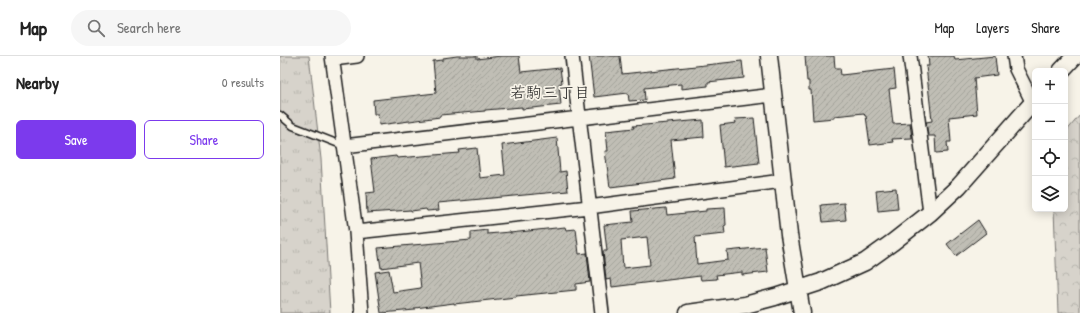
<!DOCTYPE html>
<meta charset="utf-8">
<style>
:root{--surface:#fff;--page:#f6f6f6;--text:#222;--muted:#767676;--line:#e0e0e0;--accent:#7c3aed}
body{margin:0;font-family:"Patrick Hand","Klee One",sans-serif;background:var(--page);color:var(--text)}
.controls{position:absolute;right:12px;top:12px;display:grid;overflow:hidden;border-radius:6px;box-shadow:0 2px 10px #0003}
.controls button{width:36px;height:36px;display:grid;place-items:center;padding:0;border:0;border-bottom:1px solid var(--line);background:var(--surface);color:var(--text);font:20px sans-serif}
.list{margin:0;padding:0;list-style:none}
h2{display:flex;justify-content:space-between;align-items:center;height:52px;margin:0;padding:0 16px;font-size:17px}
h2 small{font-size:13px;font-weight:400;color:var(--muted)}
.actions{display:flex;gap:8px;padding:12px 16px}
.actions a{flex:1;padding:9px 0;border:1px solid var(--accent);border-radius:6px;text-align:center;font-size:14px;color:var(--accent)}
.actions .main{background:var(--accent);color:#fff}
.icon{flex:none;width:22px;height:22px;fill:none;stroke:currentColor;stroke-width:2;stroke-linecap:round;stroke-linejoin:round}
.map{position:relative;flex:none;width:800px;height:257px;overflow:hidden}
header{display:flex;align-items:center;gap:24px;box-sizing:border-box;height:56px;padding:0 20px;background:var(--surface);border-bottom:1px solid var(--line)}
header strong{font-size:19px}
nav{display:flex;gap:22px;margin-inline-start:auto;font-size:14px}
.search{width:280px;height:36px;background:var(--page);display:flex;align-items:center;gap:10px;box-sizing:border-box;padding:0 14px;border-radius:22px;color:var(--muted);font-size:15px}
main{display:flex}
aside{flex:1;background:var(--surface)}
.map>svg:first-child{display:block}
.grass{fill:url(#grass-tufts);stroke:#7a7874}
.forest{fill:url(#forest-crowns);stroke:#7a7874}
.building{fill:url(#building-hatch);stroke:#1c1c1c;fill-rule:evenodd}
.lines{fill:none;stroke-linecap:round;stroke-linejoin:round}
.service-casing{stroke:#1c1c1c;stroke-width:9}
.minor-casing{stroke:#1c1c1c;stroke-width:16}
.tertiary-casing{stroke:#1c1c1c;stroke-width:19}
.service{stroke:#f7f3e8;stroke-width:6}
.minor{stroke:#f7f3e8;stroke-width:13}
.tertiary{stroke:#f7f3e8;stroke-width:16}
.labels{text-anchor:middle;stroke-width:3.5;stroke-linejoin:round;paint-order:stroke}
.neighbourhood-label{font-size:16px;fill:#1c1c1c;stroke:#f7f3e8}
</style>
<header>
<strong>Map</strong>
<div class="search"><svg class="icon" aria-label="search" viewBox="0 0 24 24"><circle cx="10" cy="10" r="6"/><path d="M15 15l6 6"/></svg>Search here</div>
<nav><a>Map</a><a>Layers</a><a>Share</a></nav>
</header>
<main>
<aside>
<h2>Nearby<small>0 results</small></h2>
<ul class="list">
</ul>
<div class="actions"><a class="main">Save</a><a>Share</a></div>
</aside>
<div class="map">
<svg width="800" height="257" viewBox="0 0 800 257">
<defs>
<pattern id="grass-tufts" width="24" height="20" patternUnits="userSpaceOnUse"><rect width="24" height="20" fill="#d7d3cb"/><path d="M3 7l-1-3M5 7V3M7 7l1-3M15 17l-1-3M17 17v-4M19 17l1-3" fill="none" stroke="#b8b5ae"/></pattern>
<pattern id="forest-crowns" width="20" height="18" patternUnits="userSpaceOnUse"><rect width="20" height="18" fill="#d7d3cb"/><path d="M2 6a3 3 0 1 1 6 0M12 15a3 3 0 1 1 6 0" fill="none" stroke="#b8b5ae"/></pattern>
<pattern id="building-hatch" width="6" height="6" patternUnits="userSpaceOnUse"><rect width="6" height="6" fill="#c0beb5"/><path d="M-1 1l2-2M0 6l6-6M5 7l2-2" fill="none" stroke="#a4a39b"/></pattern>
</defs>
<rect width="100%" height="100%" fill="#f7f3e8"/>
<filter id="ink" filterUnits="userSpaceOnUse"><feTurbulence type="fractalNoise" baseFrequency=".025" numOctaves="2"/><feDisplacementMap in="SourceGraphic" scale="8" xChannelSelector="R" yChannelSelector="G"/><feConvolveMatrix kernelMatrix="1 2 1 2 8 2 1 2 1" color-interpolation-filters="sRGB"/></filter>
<g filter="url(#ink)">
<path class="grass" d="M0,0h29l12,103 9,154h-50z"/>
<path class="forest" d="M800,59v198h-22l-4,-104h11v-76z"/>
<path class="building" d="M177,0h20v3l24,-3h18l2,16 39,-4 2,15 -3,1 2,21 -39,4v-2l-37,3v1l-45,4v2l-61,8 -1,-11h-4l-1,-14 63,-7 -3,-32 10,-1v-2z
M309,0h31l2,18 120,-13 2,17 -36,4v4l-27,3v-5l-37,4 1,12 -16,1 -1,-8 -34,4z
M525,0h29l1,12h5l1,7 53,-6 2,19 -7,1 4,35 17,-1 2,15 -20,1 1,3 -23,3 -4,-29h-1l-1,-3 -30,3v2l-21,2 -2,-30h-2v-9h-2z
M648,0h26l1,4 40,-4 2,19 -23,3 3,36 -28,3 2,25h-4l1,10 -12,1 -1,-17h-7l-2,-14 6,-1 -6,-55h3z
M474,62l5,45 -35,4 -4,-42 16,-2 -1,-4z
M423,64l1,17 -33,3 4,39 -65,8 -5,-36h3l-2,-20 28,-3 -1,-2z
M277,82l3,34 6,-1 2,20 -130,12 1,7 -12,1 -1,-2 -15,2v-1l-44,3 -1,-20 9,-1 -4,-33 25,-3 1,2 63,-5 -1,-3 18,-2 3,30 25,-3 -3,-30z
M616,132l2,21 -20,2 -2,-21z
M564,147l2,17 -23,2 -2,-17z
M386,152l1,7 39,-4v-2l19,-1 1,17 -2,1 1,8 -30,3 2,27 31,-4 -1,-9 38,-4 3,25 -26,3v-3l-26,3 1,4 -16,1 -1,-4 -88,11 -1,-8 -5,1 -3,-29h4l-3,-26 29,-3 -1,-11zM367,181l3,28 -27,3 -2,-28z
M698,164l8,13 -30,23 -9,-12z
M285,171l1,3 10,-1 3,25 8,-1 3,29 -14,2v6l-60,6v1l-62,7v-1l-39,5v2l-34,3 -6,-41 14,-2 4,22 28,-4 -3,-25 -37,5 -3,-20 93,-8v-8l16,-2v4l23,-2v1z"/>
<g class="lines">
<defs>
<path id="service" d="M0,59l13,11 51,20"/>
<path id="minor" d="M52,0l24,176 6,81
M292,0l30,257
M630,0l20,157
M734,0l2,13 17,34
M53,3l24,-3
M64,90l429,-51
M76,176l233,-25 193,-26"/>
<path id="tertiary" d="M489,0l20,179 13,78
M781,15l14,-15
M408,257l57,-8 30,-8 46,-15 44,-20 28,-20 37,-29 29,-27 76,-86"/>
</defs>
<use href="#service" class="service-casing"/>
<use href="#minor" class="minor-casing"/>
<use href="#tertiary" class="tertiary-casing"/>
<use href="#service" class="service"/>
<use href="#minor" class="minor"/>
<use href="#tertiary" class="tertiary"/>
</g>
</g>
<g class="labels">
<g class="neighbourhood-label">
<text x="270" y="42">若駒三丁目</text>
</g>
</g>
</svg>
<div class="controls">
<button>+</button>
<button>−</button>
<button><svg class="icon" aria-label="locate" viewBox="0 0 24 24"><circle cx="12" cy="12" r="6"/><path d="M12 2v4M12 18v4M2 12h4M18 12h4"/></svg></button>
<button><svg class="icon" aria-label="layers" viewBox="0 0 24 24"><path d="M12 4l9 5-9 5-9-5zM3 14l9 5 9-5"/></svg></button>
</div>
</div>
</main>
